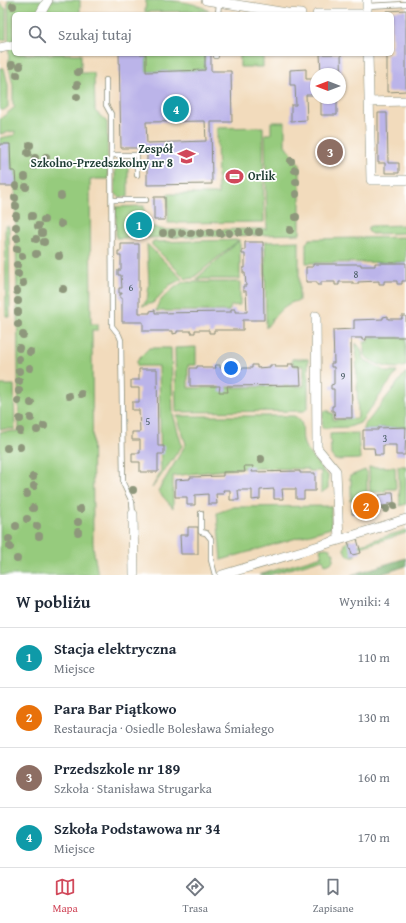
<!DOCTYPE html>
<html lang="pl">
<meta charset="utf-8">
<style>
:root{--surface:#fff;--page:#f6f6f7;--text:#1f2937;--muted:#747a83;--line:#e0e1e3;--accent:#d1495b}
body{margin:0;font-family:"Gentium Book Plus",serif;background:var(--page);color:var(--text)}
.compass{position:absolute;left:310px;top:68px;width:36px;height:36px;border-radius:50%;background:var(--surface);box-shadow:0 1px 3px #0004;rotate:270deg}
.you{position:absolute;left:231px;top:368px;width:14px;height:14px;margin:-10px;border:3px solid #fff;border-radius:50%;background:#1a73e8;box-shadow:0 0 0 6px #1a73e833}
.badge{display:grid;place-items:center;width:26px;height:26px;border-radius:50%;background:var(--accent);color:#fff;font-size:13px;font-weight:700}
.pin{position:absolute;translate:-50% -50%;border:2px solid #fff;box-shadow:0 1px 4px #0006}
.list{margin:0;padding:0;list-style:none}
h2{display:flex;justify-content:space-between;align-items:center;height:52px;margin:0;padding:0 16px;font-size:17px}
h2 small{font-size:13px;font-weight:400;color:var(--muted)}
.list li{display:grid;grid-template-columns:26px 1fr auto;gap:12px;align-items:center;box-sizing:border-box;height:60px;padding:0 16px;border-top:1px solid var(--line)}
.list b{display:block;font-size:15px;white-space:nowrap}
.list p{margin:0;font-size:13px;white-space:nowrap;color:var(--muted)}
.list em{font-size:13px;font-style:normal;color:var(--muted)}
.icon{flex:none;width:22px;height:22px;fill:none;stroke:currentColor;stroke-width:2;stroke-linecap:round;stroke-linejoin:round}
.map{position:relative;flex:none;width:406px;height:575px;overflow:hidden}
.search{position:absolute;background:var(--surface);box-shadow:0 1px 3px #0004;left:12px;right:12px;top:12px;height:44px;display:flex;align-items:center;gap:10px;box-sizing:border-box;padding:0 14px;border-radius:6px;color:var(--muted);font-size:15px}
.sheet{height:292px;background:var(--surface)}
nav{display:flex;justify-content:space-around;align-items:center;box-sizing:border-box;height:56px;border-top:1px solid var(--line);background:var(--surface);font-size:11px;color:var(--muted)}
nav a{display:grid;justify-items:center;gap:2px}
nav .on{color:var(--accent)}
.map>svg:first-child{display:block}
.green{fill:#96cb7d;stroke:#5a8458}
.forest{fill:#78af6c;stroke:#4c7650}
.building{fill:#bbb4e9;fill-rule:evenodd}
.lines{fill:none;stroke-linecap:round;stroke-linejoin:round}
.lane-casing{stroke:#888c78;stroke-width:6}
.street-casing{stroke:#888c78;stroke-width:10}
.lane{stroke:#fff;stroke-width:4.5}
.street{stroke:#fff;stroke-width:9}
.tree{fill:#8e977b}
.labels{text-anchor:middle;stroke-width:3.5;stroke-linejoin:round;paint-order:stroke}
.number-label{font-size:10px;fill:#465b61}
.poi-label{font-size:12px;font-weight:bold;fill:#1f3d34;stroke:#fff;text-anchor:end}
</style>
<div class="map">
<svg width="406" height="575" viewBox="0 0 406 575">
<rect width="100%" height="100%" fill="#fff"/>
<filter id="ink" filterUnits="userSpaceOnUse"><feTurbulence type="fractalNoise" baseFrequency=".025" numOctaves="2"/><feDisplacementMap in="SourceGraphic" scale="8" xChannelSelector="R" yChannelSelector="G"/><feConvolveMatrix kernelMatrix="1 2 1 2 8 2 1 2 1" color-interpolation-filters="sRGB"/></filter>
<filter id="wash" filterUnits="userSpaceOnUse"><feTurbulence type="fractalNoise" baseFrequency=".012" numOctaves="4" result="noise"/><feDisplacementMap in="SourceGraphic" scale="16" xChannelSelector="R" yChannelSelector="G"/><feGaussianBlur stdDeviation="0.9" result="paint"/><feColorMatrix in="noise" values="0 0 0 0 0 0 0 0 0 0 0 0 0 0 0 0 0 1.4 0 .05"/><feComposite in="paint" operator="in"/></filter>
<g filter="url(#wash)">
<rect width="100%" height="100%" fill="#f2dbbc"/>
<path class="green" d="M8,0h72v14h-66v40h67v19h13l1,38 12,11 1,57h-18l1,145h7v6h-6l1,213 1,10 4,22h-98v-143l19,-1 -4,-260h-4l-1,-27h-10v-6l15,-3v-4l-15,3v-15l15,-12 -2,-2v-20l-4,-18z
M146,0c18,0 48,0 63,11l-64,1z
M0,3l6,6v31h-6z
M146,54h59v16l-59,2z
M240,54h23v13h-23z
M0,68h4l4,17v22l-4,3h-4z
M271,122h14v23l15,20v69l-153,4v-13l17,5 103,-1 -2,-95h6z
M263,127l1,95 -96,1v-29h50l-1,-66z
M119,160h6l3,5v32h-9l-4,-4v-28z
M144,206l1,32h-29v-31z
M406,225v8l-35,1 -3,-3v-4l3,-1z
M5,226h4l1,91h-4z
M406,237v25l-100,1v-20l4,-4z
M239,240l-46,38 -7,1 -34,-34v-3z
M240,240v39h-44z
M299,241v60c-15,1 -24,15 -33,27l-1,-86z
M147,244l35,35 -12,6 -17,18 -11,3 5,-6 2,-15z
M183,282h57v23l-9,1 -2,5h-73c1,-11 18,-23 27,-29z
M406,337v29c-12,5 -33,-1 -42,-11v-13h4v-4z
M356,343l5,6 2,10 24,13h10l-37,51 -11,4 -27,1 1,-17h7l-1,2h4v7l25,-2z
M196,347v18h-8v23l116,-2v-20h-10v-3h-2v-4h16v49l-4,3 -128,1 -1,-64z
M149,348h22l2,66 9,32 -30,42 9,-17 -2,-105h-22v-6z
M406,372v55l-28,1v2h-15l1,-5 5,-5z
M0,385h14l1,44h-15z
M177,416h117c13,6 6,17 10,28 2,7 16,22 21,29l3,2v13l-7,5v-22h-13l-1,-2 -67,-1 -67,8v32l-15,-17 28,-47z
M358,433l2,26 -25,1 -4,-5 -1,-21z
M398,466h8v38l-6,2z
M369,467h26l1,22h-10l-1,3h-15z
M365,470l2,2v23l-9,2v3h-9l2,-2v-19h-2l1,-3z
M331,506v22l-110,32 -4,-47 17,-6z
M406,530v3l-52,16 1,7h-7l-4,-6 1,-6 4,-4 6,6z
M326,548l4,1 4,5 -1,6 -2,3 -6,2 -2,-6 -54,16h-10l63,-19 -2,-7z"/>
<path class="forest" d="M406,558v8l-28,9h-27z"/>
<g id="blocks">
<path class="building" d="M406,10v81l-19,1v-38h5v-40h-6v-3z
M119,54h27v18l59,-2v-16h6v17h20l1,51h-21l1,62 -65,1v-37h-26zM205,121l1,20 -59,2 -1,-21z
M320,54h21l1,41h-2v-21h-19z
M306,69v10h10v16h-10l1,25 -16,1v-16h5l-1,-20h-5v-15z
M321,98h16v17h-16z
M378,113h9l1,50h11v10h-14v-10h-7z
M0,144h10l1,27h4l1,15h-16z
M154,197h11v23h-11z
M135,220h8v10h-8z
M245,242h18l1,78h-21v10h-29v3h-5v-3h-14v3h-4v-2h-14v2l-4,1v-3h-30v-9h-21v-24h-2v-4h2v-1h-3v-5h3l-1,-13h-3v-5h3v-14h-3v-5h3v-7h18v69h11v-2l5,-1v3l76,-1v-3h4v3h12l-1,-21h-3v-5h3l-1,-13h-2v-5h2v-14h-3v-4h3z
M375,263h31v18h-4v3h-5v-3h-13v3h-5v-3l-21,1v2h-5v-2h-14v3h-4v-3h-14v3h-4v-3h-11v-15h7v-3h48v2h14z
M388,316v3h14v-3h4v21h-40v3h-4v-2h-11l1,80h-17l-1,-7h-2v-5h2v-17h-3v-4l3,-1v-17h-3v-4h3l-1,-33 21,-1v-9l29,-1v-2z
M288,364h5v3h7l1,18 -74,1 1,6h-9l1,-6h-30v-18h7v-2h5v2h14l-1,-3h5v3h14v-3h4v3h14v-3h5v3l13,-1v-2h5v2h14z
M139,369h18l1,77h6v8h-6v18h-18v-10h-8v-9h8v-13h-8v-8h8l-1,-22h-7v-8h7v-14h-8v-8h8z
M406,427l-1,28h-9v-10h-13v10h-8l-1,-7h-11v-18h15v-2z
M244,466h9l-1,6 48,-1v2h15v18h-11v8h-8v-10h-14l1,10h-9v-10l-14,1v9l-8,1v-10h-14l1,10h-9v-10h-7l1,4h-8l1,10h-9v-10l-13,1v10h-8v-8h-12v-17l15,-1v-2l33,-1v-4h22z
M388,492h5l1,11h-5v3h-10l1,3h-9v3h-9v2h-10v-11h9v-2l9,-1v-2h9v-3l9,-1z
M188,527h10v27h-17l-1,-19h8z
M357,539l4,14 -9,2 -4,-14z"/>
</g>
</g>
<g filter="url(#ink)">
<use href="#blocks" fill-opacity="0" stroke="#888c78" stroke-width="1"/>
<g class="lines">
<defs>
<path id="lane" d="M367,6l39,-2
M218,14l1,-11
M216,54v2
M106,80v25l5,9 1,212 7,9 2,5 2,143 9,19 1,12
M112,155h25v20
M112,200h34
M201,513v19l5,1 5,6v21l4,15"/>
<path id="street" d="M206,0l81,13 14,1
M367,0v14
M40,14l8,-14
M317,14h50
M0,48l14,-3
M368,54l3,126h35
M369,102l37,-1
M133,514l1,61
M339,540l67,-21
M222,575l117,-35 -3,-69 -19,-23 -1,-132"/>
</defs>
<use href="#lane" class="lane-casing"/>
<use href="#street" class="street-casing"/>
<use href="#lane" class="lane"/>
<use href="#street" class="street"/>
</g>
<g class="tree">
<circle cx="13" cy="6" r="4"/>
<circle cx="12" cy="65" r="4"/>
<circle cx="20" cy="66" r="4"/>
<circle cx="78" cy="72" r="4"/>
<circle cx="17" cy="75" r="4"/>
<circle cx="77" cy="85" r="4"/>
<circle cx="77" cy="97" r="4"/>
<circle cx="30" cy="145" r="4"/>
<circle cx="28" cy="153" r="4"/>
<circle cx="46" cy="157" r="4"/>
<circle cx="35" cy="158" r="4"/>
<circle cx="291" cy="161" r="4"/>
<circle cx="34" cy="166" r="4"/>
<circle cx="295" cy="170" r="4"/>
<circle cx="25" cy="177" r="4"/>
<circle cx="296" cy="182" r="4"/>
<circle cx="16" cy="186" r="4"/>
<circle cx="26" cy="187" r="4"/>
<circle cx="296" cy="194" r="4"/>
<circle cx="61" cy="196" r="4"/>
<circle cx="15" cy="198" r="4"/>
<circle cx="16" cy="206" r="4"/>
<circle cx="16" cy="216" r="4"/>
<circle cx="32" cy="216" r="4"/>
<circle cx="296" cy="217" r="4"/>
<circle cx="44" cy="220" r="4"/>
<circle cx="61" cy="224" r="4"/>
<circle cx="38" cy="226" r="4"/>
<circle cx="16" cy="227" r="4"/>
<circle cx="290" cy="230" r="4"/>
<circle cx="239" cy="232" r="4"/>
<circle cx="249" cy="232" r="4"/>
<circle cx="259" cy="232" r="4"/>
<circle cx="42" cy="233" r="4"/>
<circle cx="163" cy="233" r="4"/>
<circle cx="172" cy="233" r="4"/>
<circle cx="182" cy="233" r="4"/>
<circle cx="191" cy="233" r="4"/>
<circle cx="200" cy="233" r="4"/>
<circle cx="210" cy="233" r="4"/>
<circle cx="220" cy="233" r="4"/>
<circle cx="229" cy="233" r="4"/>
<circle cx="17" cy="238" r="4"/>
<circle cx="36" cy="239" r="4"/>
<circle cx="44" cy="242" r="4"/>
<circle cx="17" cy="249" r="4"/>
<circle cx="36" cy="254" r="4"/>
<circle cx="22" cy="256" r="4"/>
<circle cx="59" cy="256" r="4"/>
<circle cx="17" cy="265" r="4"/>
<circle cx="18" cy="274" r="4"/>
<circle cx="23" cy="283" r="4"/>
<circle cx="63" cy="289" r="4"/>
<circle cx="17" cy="291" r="4"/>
<circle cx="18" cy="301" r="4"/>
<circle cx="18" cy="312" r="4"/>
<circle cx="18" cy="324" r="4"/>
<circle cx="23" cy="335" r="4"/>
<circle cx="19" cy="348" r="4"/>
<circle cx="30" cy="352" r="4"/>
<circle cx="19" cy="359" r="4"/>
<circle cx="30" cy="368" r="4"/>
<circle cx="19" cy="371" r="4"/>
<circle cx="19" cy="381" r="4"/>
<circle cx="19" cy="391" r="4"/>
<circle cx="81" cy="394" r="4"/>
<circle cx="69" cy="396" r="4"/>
<circle cx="18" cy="401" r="4"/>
<circle cx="31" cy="403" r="4"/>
<circle cx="31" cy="418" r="4"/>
<circle cx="20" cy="419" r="4"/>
<circle cx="44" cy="426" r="4"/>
<circle cx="37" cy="430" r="4"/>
<circle cx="20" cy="431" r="4"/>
<circle cx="20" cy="447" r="4"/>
<circle cx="7" cy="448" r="4"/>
<circle cx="261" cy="459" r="4"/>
<circle cx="33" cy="477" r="4"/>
<circle cx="34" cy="486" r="4"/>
<circle cx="133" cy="490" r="4"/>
<circle cx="27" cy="494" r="4"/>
<circle cx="394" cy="506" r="4"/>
<circle cx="33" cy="508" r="4"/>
<circle cx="80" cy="509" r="4"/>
<circle cx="386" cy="509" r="4"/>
<circle cx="27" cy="519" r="4"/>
<circle cx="78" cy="522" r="4"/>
<circle cx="16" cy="526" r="4"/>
<circle cx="37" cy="526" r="4"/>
<circle cx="78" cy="532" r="4"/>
<circle cx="39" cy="536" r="4"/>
<circle cx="9" cy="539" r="4"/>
<circle cx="10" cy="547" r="4"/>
<circle cx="17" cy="559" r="4"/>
</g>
</g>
<defs>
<symbol id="school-bare" viewBox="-9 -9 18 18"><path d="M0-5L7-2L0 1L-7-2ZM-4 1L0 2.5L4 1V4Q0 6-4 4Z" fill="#d1495b" stroke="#fff" stroke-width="2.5" paint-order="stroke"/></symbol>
<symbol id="stadium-bare" viewBox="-9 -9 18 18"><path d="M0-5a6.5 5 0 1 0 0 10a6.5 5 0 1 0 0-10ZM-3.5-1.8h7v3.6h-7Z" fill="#d1495b" stroke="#fff" stroke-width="2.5" paint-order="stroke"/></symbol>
</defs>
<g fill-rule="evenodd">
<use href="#school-bare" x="174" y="144" width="25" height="25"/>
<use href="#stadium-bare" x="222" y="164" width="25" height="25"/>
</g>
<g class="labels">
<g class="number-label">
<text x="356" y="278">8</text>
<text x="131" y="291">6</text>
<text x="343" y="380">9</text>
<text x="148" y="425">5</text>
<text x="385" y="442">3</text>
</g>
<g class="poi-label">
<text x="173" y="153">Zespół<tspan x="173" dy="14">Szkolno-Przedszkolny nr 8</tspan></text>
<text x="248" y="180" text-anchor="start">Orlik</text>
</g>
</g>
</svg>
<svg class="compass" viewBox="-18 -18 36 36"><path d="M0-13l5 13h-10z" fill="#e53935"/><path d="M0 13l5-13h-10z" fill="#747a83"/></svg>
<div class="you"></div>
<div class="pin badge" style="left:139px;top:225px;background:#0f9aa8">1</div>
<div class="pin badge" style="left:366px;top:506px;background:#e8710a">2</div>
<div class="pin badge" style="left:330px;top:152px;background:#8d6e63">3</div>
<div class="pin badge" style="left:176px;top:109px;background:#0f9aa8">4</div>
<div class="search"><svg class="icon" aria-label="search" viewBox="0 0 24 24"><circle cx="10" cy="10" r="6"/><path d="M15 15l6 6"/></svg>Szukaj tutaj</div>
</div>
<section class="sheet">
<h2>W pobliżu<small>Wyniki: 4</small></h2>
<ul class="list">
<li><span class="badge" style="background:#0f9aa8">1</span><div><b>Stacja elektryczna</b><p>Miejsce</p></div><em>110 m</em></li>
<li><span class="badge" style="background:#e8710a">2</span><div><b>Para Bar Piątkowo</b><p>Restauracja · Osiedle Bolesława Śmiałego</p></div><em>130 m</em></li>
<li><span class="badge" style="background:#8d6e63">3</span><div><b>Przedszkole nr 189</b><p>Szkoła · Stanisława Strugarka</p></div><em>160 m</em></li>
<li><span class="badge" style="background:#0f9aa8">4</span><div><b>Szkoła Podstawowa nr 34</b><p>Miejsce</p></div><em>170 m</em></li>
</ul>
</section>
<nav>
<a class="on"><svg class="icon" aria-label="map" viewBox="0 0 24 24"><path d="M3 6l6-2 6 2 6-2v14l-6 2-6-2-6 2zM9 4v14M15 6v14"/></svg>Mapa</a>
<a><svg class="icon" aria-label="directions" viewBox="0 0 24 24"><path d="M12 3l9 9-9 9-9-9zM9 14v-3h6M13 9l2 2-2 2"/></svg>Trasa</a>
<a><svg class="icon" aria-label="saved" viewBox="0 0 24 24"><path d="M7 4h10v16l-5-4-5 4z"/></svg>Zapisane</a>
</nav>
